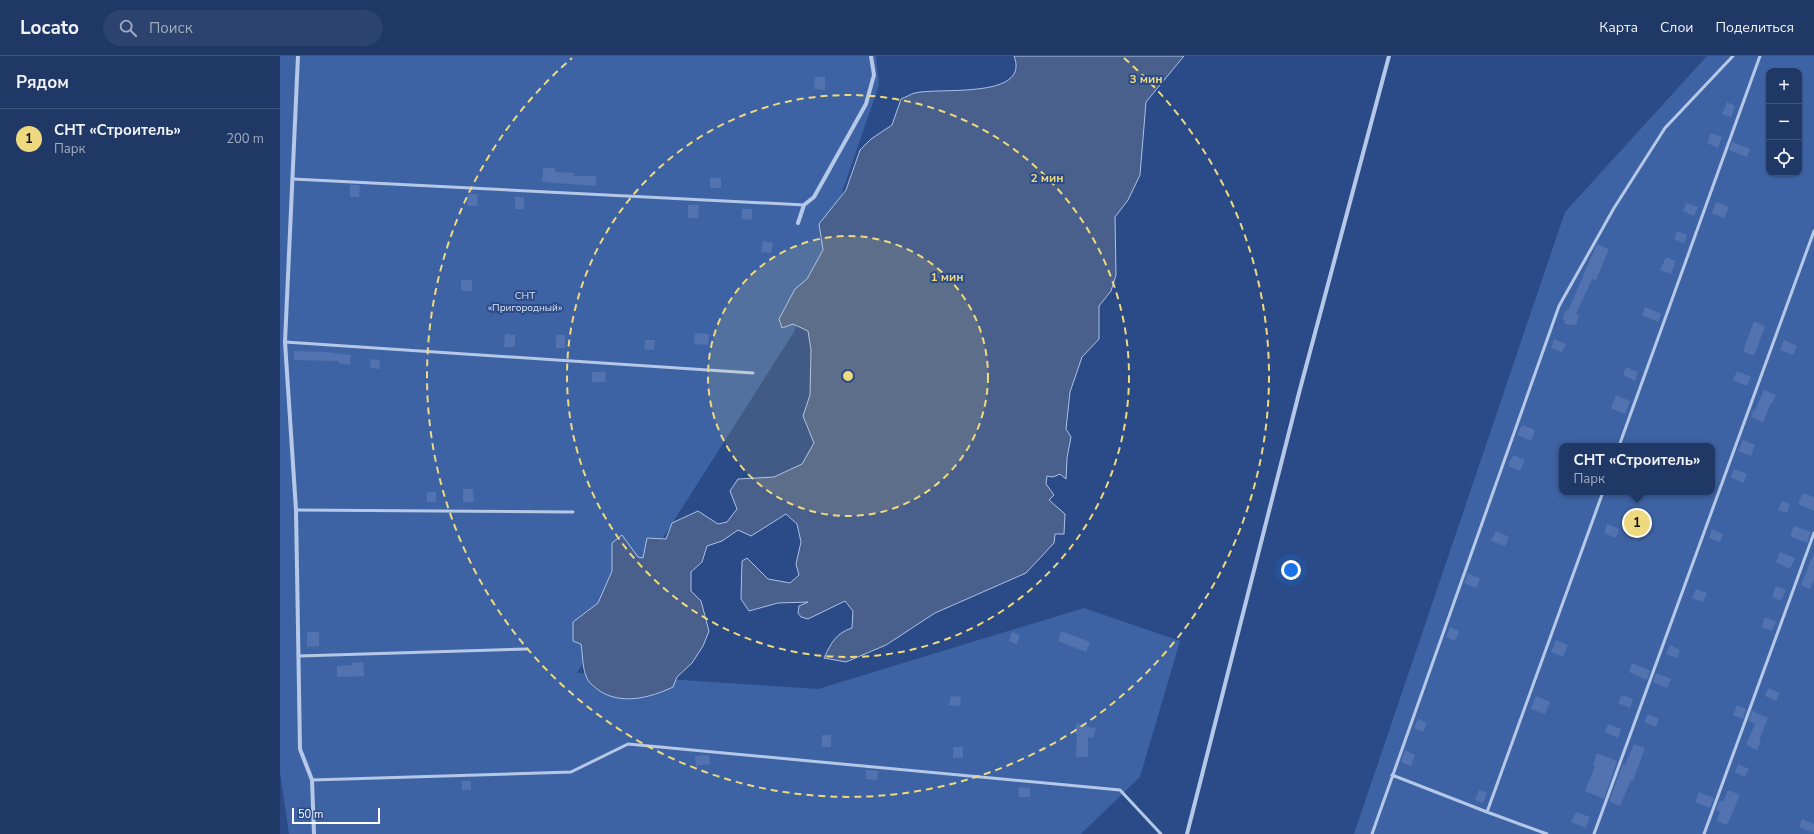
<!DOCTYPE html>
<html lang="ru">
<meta charset="utf-8">
<style>
:root{--surface:#203866;--page:#2d436f;--text:#f1f3f6;--muted:#a2acbf;--line:#3d527a;--accent:#efd97e}
body{margin:0;font-family:"Nunito Sans",sans-serif;background:var(--page);color:var(--text)}
.controls{position:absolute;right:12px;top:12px;display:grid;overflow:hidden;border-radius:8px;box-shadow:0 1px 3px #0004}
.controls button{width:36px;height:36px;display:grid;place-items:center;padding:0;border:0;border-bottom:1px solid var(--line);background:var(--surface);color:var(--text);font:20px sans-serif}
.scale{position:absolute;left:12px;bottom:10px;width:88px;box-sizing:border-box;padding-left:4px;border:2px solid #fff;border-top:0;font-size:11px;line-height:14px;white-space:nowrap;color:#fff;-webkit-text-stroke:3px #2a4a88;paint-order:stroke}
.you{position:absolute;left:1011px;top:514px;width:14px;height:14px;margin:-10px;border:3px solid #fff;border-radius:50%;background:#1a73e8;box-shadow:0 0 0 6px #1a73e833}
.badge{display:grid;place-items:center;width:26px;height:26px;border-radius:50%;background:var(--accent);color:#111;font-size:13px;font-weight:700}
.pin{position:absolute;translate:-50% -50%;border:2px solid #fff;box-shadow:0 1px 4px #0006}
.popup{position:absolute;left:1279px;top:387px;width:156px;height:52px;box-sizing:border-box;display:grid;place-content:center;border-radius:8px;background:var(--surface);filter:drop-shadow(0 1px 3px #0005);font-size:13px;white-space:nowrap;color:var(--muted)}
.popup b{font-size:15px;color:var(--text)}
.popup::after{content:'';position:absolute;left:50%;top:100%;margin-left:-8px;border:8px solid transparent;border-top-color:var(--surface)}
.list{margin:0;padding:0;list-style:none}
h2{display:flex;justify-content:space-between;align-items:center;height:52px;margin:0;padding:0 16px;font-size:17px}
h2 small{font-size:13px;font-weight:400;color:var(--muted)}
.list li{display:grid;grid-template-columns:26px 1fr auto;gap:12px;align-items:center;box-sizing:border-box;height:60px;padding:0 16px;border-top:1px solid var(--line)}
.list b{display:block;font-size:15px;white-space:nowrap}
.list p{margin:0;font-size:13px;white-space:nowrap;color:var(--muted)}
.list em{font-size:13px;font-style:normal;color:var(--muted)}
.icon{flex:none;width:22px;height:22px;fill:none;stroke:currentColor;stroke-width:2;stroke-linecap:round;stroke-linejoin:round}
.map{position:relative;flex:none;width:1534px;height:778px;overflow:hidden}
header{display:flex;align-items:center;gap:24px;box-sizing:border-box;height:56px;padding:0 20px;background:var(--surface);border-bottom:1px solid var(--line)}
header strong{font-size:19px}
nav{display:flex;gap:22px;margin-inline-start:auto;font-size:14px}
.search{width:280px;height:36px;background:var(--page);display:flex;align-items:center;gap:10px;box-sizing:border-box;padding:0 14px;border-radius:22px;color:var(--muted);font-size:15px}
main{display:flex}
aside{flex:1;background:var(--surface)}
.map>svg:first-child{display:block}
.green{fill:#3e63a4;fill-rule:evenodd}
.water{fill:#49608c;stroke:#abc2e8}
.building{fill:#5273af}
.lines{fill:none;stroke-linecap:round;stroke-linejoin:round}
.lane{stroke:#b6c8e8;stroke-width:3}
.street{stroke:#b6c8e8;stroke-width:4}
.ring{fill:none;stroke:#efd97e;stroke-width:2;stroke-dasharray:7 5}
.labels{text-anchor:middle;stroke-width:4;stroke-linejoin:round;paint-order:stroke}
.park-label{font-size:10px;fill:#dae4f7;stroke:#2a4a88}
.centre{fill:#efd97e;stroke:#2a4a88;stroke-width:2}
.ring-label{font-size:12px;text-anchor:middle;font-weight:bold;fill:#efd97e;stroke:#2a4a88;stroke-width:4;stroke-linejoin:round;paint-order:stroke}
</style>
<header>
<strong>Locato</strong>
<div class="search"><svg class="icon" aria-label="search" viewBox="0 0 24 24"><circle cx="10" cy="10" r="6"/><path d="M15 15l6 6"/></svg>Поиск</div>
<nav><a>Карта</a><a>Слои</a><a>Поделиться</a></nav>
</header>
<main>
<aside>
<h2>Рядом<small></small></h2>
<ul class="list">
<li><span class="badge">1</span><div><b>СНТ «Строитель»</b><p>Парк</p></div><em>200 m</em></li>
</ul>
</aside>
<div class="map">
<svg width="1534" height="778" viewBox="0 0 1534 778">
<rect width="100%" height="100%" fill="#2a4a88"/>
<path class="green" d="M0,0h596l3,29 -85,247 -217,341 241,16 266,-81 96,33 -40,136 -59,57h-792l-9,-62z
M1427,0h107v778h-460l211,-622zM1489,15h30v102h-30zM1282,390h150v46h-150z"/>
<path class="water" d="M734,0h170l-38,46 -6,73 -12,25 -13,17 1,58 -5,16 -12,15v33l-17,18 -12,35 -4,37 5,8 -4,21 -1,21 -6,-5 -7,3 -6,-1 -1,8 8,11 -5,5 16,14 -1,20h-9l-1,9 -28,30 -91,40 -49,32 -40,17 -22,-4c7,-15 12,-25 28,-30l1,-17 -8,-10 -37,18 -7,-2 -3,-4 1,-7 9,-4 -30,1 -29,8 -8,-12 1,-38 5,-3 21,21 22,4 9,-8 -3,-11 5,-22 -4,-18 -11,-10 -35,22 -13,-6 -16,11 -15,5 -5,16 -11,10v19l10,10 8,30 -6,15 -11,17 -15,14 -4,10c-23,11 -54,19 -76,2 -3,-3 -7,-5 -9,-9 -6,-10 -5,-24 -7,-36l-8,-3v-19l25,-19 14,-32v-28l10,-8 16,22 5,1 4,-20 19,1 6,-16 26,-12 20,13 9,-2 10,-13 -7,-18 8,-12 36,-2 28,-13 12,-21 -11,-27 7,-21 1,-45 -3,-19 -15,-7 -11,4 -3,-9 16,-30 12,-10 16,-29 -4,-26 27,-34 14,-40 11,-11 21,-14 9,-26c5,-2 10,-5 14,-6 23,-6 116,7 99,-37z"/>
<path class="building" d="M535,21h10v13l-11,-1z
M1447,46l8,4 -4,11 -9,-3z
M1431,77l11,4 -4,11 -11,-5z
M1452,86l18,7 -3,8 -18,-7z
M263,112h12v4l19,1v3h22v10l-54,-4z
M430,122h11v10h-11z
M70,129h10l-1,12h-9z
M188,138h10l-1,12h-10z
M235,141h9v12h-9z
M1436,146l13,5 -5,11 -12,-5z
M1406,147l12,4 -4,9 -11,-5z
M408,149h11l-1,13h-10z
M462,153h10v11l-10,-1z
M1397,175l10,4 -3,8 -10,-4z
M483,185l10,2 -2,10 -10,-1z
M1317,188l12,5 -13,31 -4,-1 -16,35 3,2 -3,9 -3,-1 -2,2 -7,-3 1,-3 -3,-1 4,-9 2,1z
M1386,201l10,4 -5,13 -11,-4z
M181,224h11v11h-11z
M1365,251l16,7 -3,8 -16,-7z
M1474,265l11,5 -11,30 -11,-5z
M415,277l14,1 -1,11 -14,-1z
M225,278l10,1v12h-11z
M276,279h9v13h-9z
M1274,283l12,5 -4,8 -11,-4z
M365,284h10l-1,10 -10,-1z
M1504,284l13,6 -4,9 -13,-5z
M14,295l31,1 26,3 -1,10 -12,-2 1,-2 -45,-1z
M91,303l9,1 -1,9 -9,-1z
M1346,311l12,5 -3,9 -12,-6z
M1457,315l14,6 -4,9 -14,-6z
M312,316h14l-1,10h-13z
M1484,334l12,5 -4,9 -1,-1 -8,19 -12,-5 3,-8h2z
M1336,339l14,6 -5,13 -14,-6z
M1242,369l13,5 -4,11 -14,-6z
M1463,384l12,5 -4,11 -13,-5z
M1233,399l12,5 -5,11 -12,-5z
M1454,413l13,5 -4,9 -12,-6z
M183,433h10l1,13h-11z
M147,436h9v10h-9z
M1523,437l11,4v14l-16,-7z
M1502,445l8,3 -3,9 -9,-3z
M1327,468l12,5 -3,9 -12,-5z
M1514,470l17,6 -4,11 -17,-7z
M1432,473l11,5 -3,8 -11,-4z
M1216,475l13,6 -4,9 -14,-5z
M1500,496l15,6 -5,11 -14,-7z
M1534,497v26l-4,10 -9,-4z
M1188,517l12,6 -4,9 -12,-5z
M1496,530l10,4 -5,11 -9,-4z
M1416,533l11,4 -4,9 -11,-4z
M1485,561l11,5 -4,9 -11,-4z
M1170,571l9,4 -4,10 -9,-4z
M781,575l29,11 -4,10 -28,-11z
M27,576h12v14l-12,1z
M732,576l8,3 -3,9 -8,-3z
M1276,584l12,5 -5,12 -12,-5z
M1390,589l10,5 -3,8 -11,-4z
M83,606l1,14 -27,1v-11l15,-1v-2z
M1352,607l18,8 -3,9 -18,-8z
M1376,617l15,6 -4,9 -14,-6z
M1488,632l12,5 -4,8 -11,-5z
M1342,639l11,4 -3,9 -12,-5z
M671,640l10,1 -1,9 -11,-1z
M1256,640l14,6 -5,12 -14,-5z
M1457,649l9,4 -3,10 -10,-4z
M1472,655l16,7 -9,22 2,1 -4,9 -11,-5 9,-21 -7,-3z
M1368,658l11,5 -3,8 -12,-5z
M1138,663l9,4 -4,9 -9,-4z
M797,667l19,6 -3,9 -5,-1v20h-12l1,-23 -3,-1z
M1328,668l13,5 -3,9 -13,-6z
M542,679h9v12h-9z
M1354,688l11,4 -12,33 -2,-1 -11,26 -11,-5 14,-37 2,1z
M673,691h10v11h-10z
M1125,694l10,5 -4,11 -10,-4z
M1317,697l20,8 -13,38 -19,-8 10,-25 -2,-1z
M429,699l1,9 -14,2 -1,-10z
M1458,708l11,5 -4,8 -10,-5z
M586,714l12,1 -1,9 -11,-1z
M182,725h9v9h-9z
M739,731l11,1v9h-11z
M1199,734l8,3 -4,10 -8,-3z
M1448,734l12,5 -13,30 -10,-4 3,-9 -4,-2 4,-10 3,2z
M1419,736l15,6 -4,10 -15,-6z
M1296,756l14,5 -4,11 -15,-6z
M1522,763l12,5v9l-15,-6z"/>
<g class="lines">
<path class="lane" d="M13,123l511,26
M5,286l468,31
M1339,390l141,-390
M16,454l277,2
M19,600l228,-7
M1112,719l95,37 60,22
M32,724l259,-8 57,-28 492,46 41,44
M1207,756l116,-320
M1092,778l187,-528 55,-98 51,-80 68,-72
M1314,778l220,-603
M1424,778l110,-301"/>
<path class="street" d="M18,0l-13,286 11,168 4,239 12,31 2,54
M518,167l6,-18 10,-8 52,-93 8,-29 -3,-19
M907,778l112,-441 90,-337"/>
</g>
<circle cx="568" cy="320" r="140" fill="#efd97e" fill-opacity=".12"/>
<g class="ring">
<circle cx="568" cy="320" r="140"/>
<circle cx="568" cy="320" r="281"/>
<path d="M844 2A421 421 0 1 1 292 2"/>
</g>
<g class="labels">
<g class="park-label">
<text x="245" y="243">СНТ<tspan x="245" dy="12">«Пригородный»</tspan></text>
</g>
</g>
<circle cx="568" cy="320" r="6" class="centre"/>
<g class="ring-label">
<text x="866" y="27">3 мин</text>
<text x="767" y="126">2 мин</text>
<text x="667" y="225">1 мин</text>
</g>
</svg>
<div class="controls">
<button>+</button>
<button>−</button>
<button><svg class="icon" aria-label="locate" viewBox="0 0 24 24"><circle cx="12" cy="12" r="6"/><path d="M12 2v4M12 18v4M2 12h4M18 12h4"/></svg></button>
</div>
<div class="scale">50 m</div>
<div class="you"></div>
<div class="pin badge" style="left:1357px;top:467px">1</div>
<div class="popup"><b>СНТ «Строитель»</b>Парк</div>
</div>
</main>
